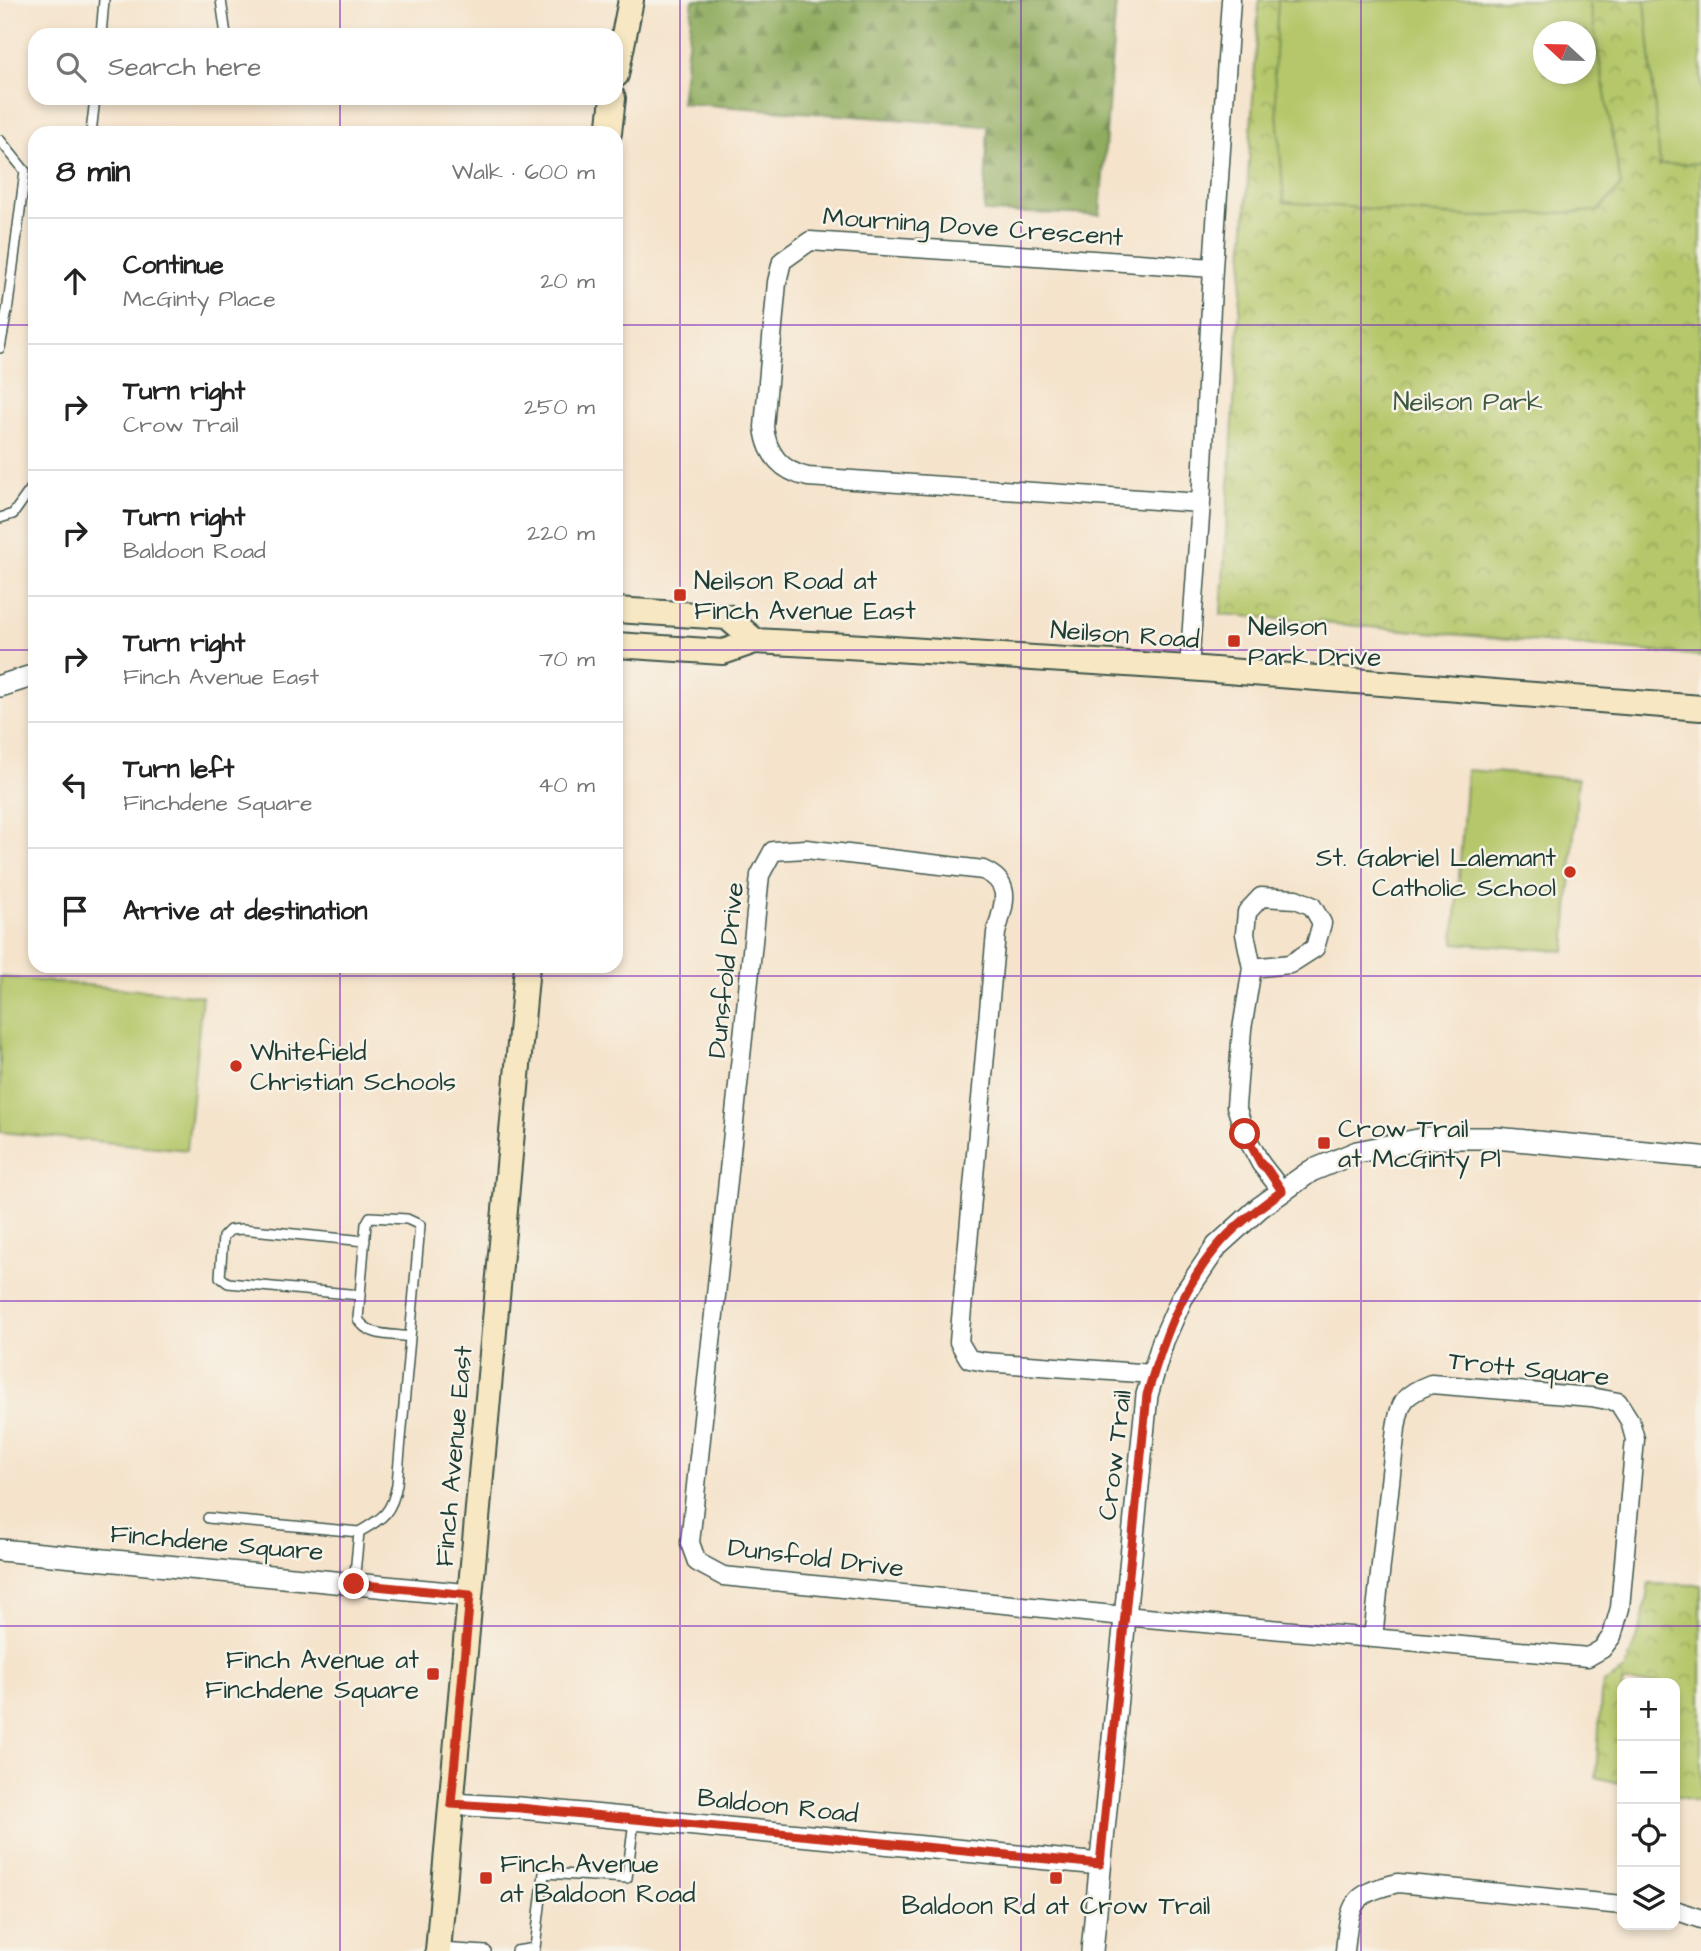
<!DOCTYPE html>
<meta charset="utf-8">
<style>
:root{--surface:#fff;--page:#f6f6f6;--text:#222;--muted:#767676;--line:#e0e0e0}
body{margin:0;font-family:"Architects Daughter",sans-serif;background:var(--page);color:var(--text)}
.controls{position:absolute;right:21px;bottom:21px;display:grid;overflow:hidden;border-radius:14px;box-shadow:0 4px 10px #0003}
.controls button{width:63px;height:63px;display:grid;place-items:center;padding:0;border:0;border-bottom:2px solid var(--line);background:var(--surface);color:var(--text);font:35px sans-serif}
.compass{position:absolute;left:1533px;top:21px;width:63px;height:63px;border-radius:50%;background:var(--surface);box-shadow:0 4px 10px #0003;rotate:292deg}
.stop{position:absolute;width:21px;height:21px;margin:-16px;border:5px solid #c8321e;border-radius:50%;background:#fff}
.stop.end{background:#c8321e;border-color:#fff;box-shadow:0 2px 7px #0008}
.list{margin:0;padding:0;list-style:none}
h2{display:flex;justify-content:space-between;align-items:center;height:91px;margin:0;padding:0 28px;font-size:30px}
h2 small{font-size:23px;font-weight:400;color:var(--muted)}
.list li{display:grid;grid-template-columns:46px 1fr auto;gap:21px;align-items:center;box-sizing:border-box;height:126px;padding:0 28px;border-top:2px solid var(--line)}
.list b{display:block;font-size:26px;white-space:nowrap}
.list p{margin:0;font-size:23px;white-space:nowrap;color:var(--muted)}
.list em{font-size:23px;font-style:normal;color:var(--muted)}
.icon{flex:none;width:38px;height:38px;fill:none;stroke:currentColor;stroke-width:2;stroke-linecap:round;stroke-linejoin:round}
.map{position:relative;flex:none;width:1701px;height:1951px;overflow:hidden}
.search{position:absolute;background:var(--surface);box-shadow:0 4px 10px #0003;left:28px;top:28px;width:595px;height:77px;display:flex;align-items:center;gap:18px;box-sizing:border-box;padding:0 24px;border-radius:21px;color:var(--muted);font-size:26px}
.panel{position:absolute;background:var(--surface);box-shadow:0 4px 10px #0003;left:28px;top:126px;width:595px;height:847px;border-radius:21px}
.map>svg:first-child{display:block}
.forest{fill:url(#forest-firs);stroke:#587449;stroke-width:2}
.park{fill:url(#park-crowns);stroke:#6a824f;stroke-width:2;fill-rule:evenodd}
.garden{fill:#b5c76a;stroke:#6a824f;stroke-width:2;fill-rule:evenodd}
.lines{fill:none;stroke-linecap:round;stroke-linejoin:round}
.service-casing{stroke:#3f564b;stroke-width:12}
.minor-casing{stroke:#3f564b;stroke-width:21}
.tertiary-casing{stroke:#3f564b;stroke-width:24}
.secondary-casing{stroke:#3f564b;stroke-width:28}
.service{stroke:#fff;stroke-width:9}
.minor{stroke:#fff;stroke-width:18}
.tertiary{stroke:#fff;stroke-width:21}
.secondary{stroke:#f7e8c3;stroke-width:24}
.route{stroke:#c8321e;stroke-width:9}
.grid{fill:none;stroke:#7b2cbf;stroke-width:2;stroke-opacity:0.55}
.poi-dot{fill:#c8321e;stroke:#f7f3e8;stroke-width:2.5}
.labels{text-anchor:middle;stroke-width:5;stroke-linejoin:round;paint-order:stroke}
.street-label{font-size:26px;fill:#1f3d34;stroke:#f7f3e8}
.park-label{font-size:26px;fill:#3d593f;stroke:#f7f3e8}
.poi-label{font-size:26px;fill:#1f3d34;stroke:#f7f3e8;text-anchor:start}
</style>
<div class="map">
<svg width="1701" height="1951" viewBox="0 0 1701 1951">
<defs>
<pattern id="forest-firs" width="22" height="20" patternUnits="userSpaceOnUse" patternTransform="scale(1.75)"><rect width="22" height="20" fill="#90ac5e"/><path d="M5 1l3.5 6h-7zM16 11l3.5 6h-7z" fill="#758d4e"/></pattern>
<pattern id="park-crowns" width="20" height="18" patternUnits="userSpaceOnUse" patternTransform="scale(1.75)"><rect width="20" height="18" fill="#b5c76a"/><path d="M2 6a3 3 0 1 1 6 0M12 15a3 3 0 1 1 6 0" fill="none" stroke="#93a358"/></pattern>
</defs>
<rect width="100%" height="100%" fill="#f7f3e8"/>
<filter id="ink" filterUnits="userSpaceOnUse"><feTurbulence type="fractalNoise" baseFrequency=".0143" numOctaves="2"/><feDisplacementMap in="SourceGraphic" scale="14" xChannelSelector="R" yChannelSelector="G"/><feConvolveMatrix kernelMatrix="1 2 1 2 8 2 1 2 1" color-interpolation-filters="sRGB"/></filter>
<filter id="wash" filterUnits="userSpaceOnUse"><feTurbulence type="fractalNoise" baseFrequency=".00686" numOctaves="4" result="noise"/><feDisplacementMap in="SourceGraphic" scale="28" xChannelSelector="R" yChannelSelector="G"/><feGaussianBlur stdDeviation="1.57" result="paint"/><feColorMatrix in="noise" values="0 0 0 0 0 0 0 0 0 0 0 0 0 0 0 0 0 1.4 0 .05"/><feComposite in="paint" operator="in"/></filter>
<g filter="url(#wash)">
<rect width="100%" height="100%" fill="#f5e3cb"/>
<path class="forest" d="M693,0h423l-16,215 -116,-3 4,-86 -307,-23z"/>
<path class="park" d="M1259,0h442v656l-480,-42zM1544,32h42v42h-42z
M1649,1584l52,1v217l-26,-6v-113h-53v101l-26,-7 5,-83 3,-11 21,-13 17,-47z"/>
<path class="garden" d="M1278,0h311l32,186 -23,25 -126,6 -188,-15 -10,-130zM1544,32h42v42h-42z
M1645,0h56v163l-41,2z
M1467,770l111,9 -13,172 -111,-8z
M0,977l202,19 -15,154 -187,-18z"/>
</g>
<g filter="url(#ink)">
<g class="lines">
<defs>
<path id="service" d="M221,0l5,35
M101,35l3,-35
M91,133l4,-35
M0,140l25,31 -17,134 -8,43
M0,518l13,-4 22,-31
M360,1295l-132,-12 -8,-6 3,-40 7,-7 12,-1 123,12
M208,1518l151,14 -5,52
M359,1532c24,-14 33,-19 38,-48l23,-259 -13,-6 -37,-2 -4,7 -8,95c10,18 34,15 52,18
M440,1948l46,3
M516,1951l19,-3 9,-75 83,5 7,-58"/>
<path id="minor" d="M1201,503l-393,-26c-27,-6 -41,-23 -44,-50l13,-145 5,-21 28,-20 403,27
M1189,668l12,-165 12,-235 18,-268
M1252,968l38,-4 25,-16 7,-25 -10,-17 -16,-7 -35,-2 -14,15 -2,22 7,34 -10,61 -6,77 9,28 16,30 21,27
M1153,1374l-168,-12 -16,-3 -10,-17 37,-409c7,-27 19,-49 -13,-63l-177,-21 -33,2 -13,24 -70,668 7,19 26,14 401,40 464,41 14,-8 10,-13 8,-28 15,-169 -5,-18 -12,-19 -27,-5 -160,-13c-26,10 -31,16 -35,44l-23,210
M1675,1910l26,9
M1345,1951c5,-47 5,-57 53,-68l224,22"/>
<path id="tertiary" d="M0,686l35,-11
M0,1550l470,45
M451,1804l69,4 580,56
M1092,1951l55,-556 16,-54 19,-43 35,-52 42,-38 52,-37 46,-19 71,-14h67l206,19"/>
<path id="secondary" d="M616,75l15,-75
M609,133l4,-35
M616,610l111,7 28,24
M616,645l107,7 32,-11 92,5 342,22 512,40
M438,1951l89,-985"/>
</defs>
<use href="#service" class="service-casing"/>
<use href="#minor" class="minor-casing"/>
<use href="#tertiary" class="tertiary-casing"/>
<use href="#secondary" class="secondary-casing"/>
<use href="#service" class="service"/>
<use href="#minor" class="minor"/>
<use href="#tertiary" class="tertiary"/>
<use href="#secondary" class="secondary"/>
</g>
</g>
<g class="lines" filter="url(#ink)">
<path class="route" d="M354,1584l116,11 -19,209 69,4 580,56 47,-469c16,-54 33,-104 69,-147 18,-22 43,-40 66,-57l-15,-22 -6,-5 -16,-30"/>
</g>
<path class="grid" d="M340,0v35M680,0v1951M1021,0v1951M1361,0v1951M340,98v35M0,325h35M616,325h1085M0,650h35M616,650h1085M340,966v985M0,976h1701M0,1301h1701M0,1626h1701"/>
<g class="poi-dot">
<rect x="673" y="588" width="14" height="14" rx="3.5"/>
<rect x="1227" y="634" width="14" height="14" rx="3.5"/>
<circle cx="1570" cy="872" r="7"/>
<circle cx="236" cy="1066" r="7"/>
<rect x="1317" y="1136" width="14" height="14" rx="3.5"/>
<rect x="426" y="1667" width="14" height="14" rx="3.5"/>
<rect x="479" y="1871" width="14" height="14" rx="3.5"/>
<rect x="1049" y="1871" width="14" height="14" rx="3.5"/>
</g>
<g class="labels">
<g class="street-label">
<text transform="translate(973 226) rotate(4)" y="9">Mourning Dove Crescent</text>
<text transform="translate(1125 634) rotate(4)" y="9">Neilson Road</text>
<text transform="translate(725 970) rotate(-84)" y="9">Dunsfold Drive</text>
<text transform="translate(1529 1368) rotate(6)" y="9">Trott Square</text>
<text transform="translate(1114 1455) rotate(-83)" y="9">Crow Trail</text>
<text transform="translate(453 1456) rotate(-85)" y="9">Finch Avenue East</text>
<text transform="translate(217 1542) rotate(5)" y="9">Finchdene Square</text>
<text transform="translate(816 1557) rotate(7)" y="9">Dunsfold Drive</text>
<text transform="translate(778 1805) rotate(6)" y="9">Baldoon Road</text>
</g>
<g class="park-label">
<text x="1468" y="410">Neilson Park</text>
</g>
<g class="poi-label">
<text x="694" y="589">Neilson Road at<tspan x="694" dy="30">Finch Avenue East</tspan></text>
<text x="1248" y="635">Neilson<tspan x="1248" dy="30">Park Drive</tspan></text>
<text x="1556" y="866" text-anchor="end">St. Gabriel Lalemant<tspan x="1556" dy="30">Catholic School</tspan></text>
<text x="250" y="1060">Whitefield<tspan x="250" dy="30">Christian Schools</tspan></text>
<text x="1338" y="1137">Crow Trail<tspan x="1338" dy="30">at McGinty Pl</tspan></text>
<text x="419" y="1668" text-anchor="end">Finch Avenue at<tspan x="419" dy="30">Finchdene Square</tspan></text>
<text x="500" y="1872">Finch Avenue<tspan x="500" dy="30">at Baldoon Road</tspan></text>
<text x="1056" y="1914" text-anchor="middle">Baldoon Rd at Crow Trail</text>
</g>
</g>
</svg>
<div class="controls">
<button>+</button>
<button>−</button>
<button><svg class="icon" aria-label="locate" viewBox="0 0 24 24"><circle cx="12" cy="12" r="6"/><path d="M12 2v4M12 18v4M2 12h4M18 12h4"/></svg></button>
<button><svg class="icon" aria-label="layers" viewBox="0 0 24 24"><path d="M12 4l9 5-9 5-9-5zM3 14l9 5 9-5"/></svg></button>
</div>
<svg class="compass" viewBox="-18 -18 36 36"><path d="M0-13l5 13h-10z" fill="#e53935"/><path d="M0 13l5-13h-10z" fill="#767676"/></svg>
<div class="stop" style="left:1245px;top:1134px"></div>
<div class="stop end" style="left:354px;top:1584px"></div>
<div class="search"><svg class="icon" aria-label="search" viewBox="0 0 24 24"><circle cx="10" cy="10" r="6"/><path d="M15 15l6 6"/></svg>Search here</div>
<section class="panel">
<h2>8 min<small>Walk · 600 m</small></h2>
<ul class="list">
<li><svg class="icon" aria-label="ahead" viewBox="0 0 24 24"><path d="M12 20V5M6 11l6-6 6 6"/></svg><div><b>Continue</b><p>McGinty Place</p></div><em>20 m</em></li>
<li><svg class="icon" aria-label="right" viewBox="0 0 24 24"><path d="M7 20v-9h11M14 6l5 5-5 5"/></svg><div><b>Turn right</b><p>Crow Trail</p></div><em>250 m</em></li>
<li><svg class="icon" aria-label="right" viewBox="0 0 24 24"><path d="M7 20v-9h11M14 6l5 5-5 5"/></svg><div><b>Turn right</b><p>Baldoon Road</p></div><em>220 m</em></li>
<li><svg class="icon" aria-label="right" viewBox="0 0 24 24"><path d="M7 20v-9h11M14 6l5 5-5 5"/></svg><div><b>Turn right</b><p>Finch Avenue East</p></div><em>70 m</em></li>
<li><svg class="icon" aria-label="left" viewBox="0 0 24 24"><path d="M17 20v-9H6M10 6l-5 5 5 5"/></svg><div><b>Turn left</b><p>Finchdene Square</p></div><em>40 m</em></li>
<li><svg class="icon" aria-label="arrive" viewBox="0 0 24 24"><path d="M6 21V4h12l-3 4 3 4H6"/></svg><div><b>Arrive at destination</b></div></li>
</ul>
</section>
</div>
